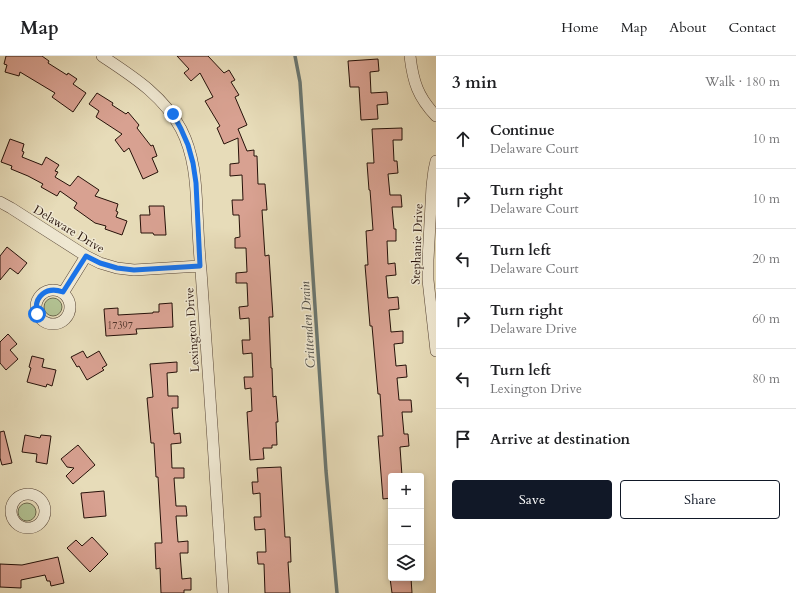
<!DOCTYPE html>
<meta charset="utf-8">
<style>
:root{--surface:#fff;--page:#f6f6f6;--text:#202124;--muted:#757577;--line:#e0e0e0;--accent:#111827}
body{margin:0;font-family:Cardo,serif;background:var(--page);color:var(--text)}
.controls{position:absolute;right:12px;bottom:12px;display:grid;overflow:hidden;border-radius:4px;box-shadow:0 2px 6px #0003}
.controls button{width:36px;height:36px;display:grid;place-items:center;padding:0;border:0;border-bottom:1px solid var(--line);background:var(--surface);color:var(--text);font:20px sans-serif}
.stop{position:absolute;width:12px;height:12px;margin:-9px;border:3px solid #1a73e8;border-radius:50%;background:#fff}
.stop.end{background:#1a73e8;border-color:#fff;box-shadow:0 1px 4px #0008}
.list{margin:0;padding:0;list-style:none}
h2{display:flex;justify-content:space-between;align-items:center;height:52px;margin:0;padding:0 16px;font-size:17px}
h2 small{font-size:13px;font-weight:400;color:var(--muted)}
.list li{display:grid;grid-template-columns:26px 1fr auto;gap:12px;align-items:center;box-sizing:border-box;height:60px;padding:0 16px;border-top:1px solid var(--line)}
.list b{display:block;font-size:15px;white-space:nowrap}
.list p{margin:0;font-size:13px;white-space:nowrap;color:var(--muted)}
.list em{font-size:13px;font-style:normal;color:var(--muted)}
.actions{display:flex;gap:8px;padding:12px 16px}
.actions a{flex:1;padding:9px 0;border:1px solid var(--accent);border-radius:4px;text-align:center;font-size:14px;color:var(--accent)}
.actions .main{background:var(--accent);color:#fff}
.icon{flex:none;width:22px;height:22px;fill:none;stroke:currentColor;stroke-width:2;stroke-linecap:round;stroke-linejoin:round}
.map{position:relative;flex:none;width:436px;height:537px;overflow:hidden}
header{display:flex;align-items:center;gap:24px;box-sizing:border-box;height:56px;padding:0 20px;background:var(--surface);border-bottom:1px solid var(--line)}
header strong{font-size:19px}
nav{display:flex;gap:22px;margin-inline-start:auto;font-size:14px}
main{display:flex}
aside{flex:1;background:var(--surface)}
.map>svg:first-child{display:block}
.green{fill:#b2c192;stroke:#6c694e}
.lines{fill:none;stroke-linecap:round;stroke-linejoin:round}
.stream{stroke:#6a7670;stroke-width:3.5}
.building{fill:#d8a191;stroke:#261109}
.minor-casing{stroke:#564435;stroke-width:12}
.minor{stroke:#efe8d2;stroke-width:11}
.route{stroke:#1a73e8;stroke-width:5}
.labels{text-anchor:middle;stroke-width:3;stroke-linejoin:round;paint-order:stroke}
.number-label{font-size:10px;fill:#52352b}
.street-label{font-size:12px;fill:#261109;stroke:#efe8d2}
.water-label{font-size:13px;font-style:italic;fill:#4e4c45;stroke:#efe8d2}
</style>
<header>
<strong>Map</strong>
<nav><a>Home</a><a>Map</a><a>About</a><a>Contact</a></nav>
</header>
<main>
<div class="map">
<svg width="436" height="537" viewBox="0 0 436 537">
<rect width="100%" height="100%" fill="#e7dcb9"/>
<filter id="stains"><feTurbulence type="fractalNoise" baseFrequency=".005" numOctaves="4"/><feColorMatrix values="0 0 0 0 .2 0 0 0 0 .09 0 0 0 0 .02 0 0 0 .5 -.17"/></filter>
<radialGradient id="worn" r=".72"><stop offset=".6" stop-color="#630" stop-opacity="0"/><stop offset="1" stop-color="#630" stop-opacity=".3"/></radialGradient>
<path class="green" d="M44 251a9 9 0 1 1 18 0a9 9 0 1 1-18 0Z
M18 456a9 9 0 1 1 18 0a9 9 0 1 1-18 0Z"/>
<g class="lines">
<path class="stream" d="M295,0l5,26 26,389 11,122"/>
</g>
<path class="building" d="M6,0h36l7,5 -1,2 19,12 1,-2 9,6 -4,5 13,9 -13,19 -21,-15 3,-4 -35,-21 -1,4 -14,-4 2,-7 -3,-1z
M177,0h31l16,17 5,-3 6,10 -4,2 8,13 -4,2 12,28 -9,4 9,22 7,-1v6h3l1,28h7l2,26h-5l3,46 4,-1 4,62h-4l2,51h1l1,29 3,-1 2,26h-2l1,23h-5v3h-9l1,11 -14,1 -3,-48 5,-1 -1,-23 -6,1 -1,-12h9l-1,-24 -9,1 -1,-14h8l-1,-22 -9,1 -1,-12 9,-1 -1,-23h-11v-10l11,-1 -1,-24h-11v-10l5,-1 -1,-22h-6l-1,-15h11l-1,-25 -12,1v-12l9,-1 -1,-25 -14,6 -7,-16 3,-2 -15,-25 8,-4 -13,-24 -9,8 -7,-8 5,-4z
M378,3l1,12 -9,1 1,21 16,-1 1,12 -11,1 1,14 -17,1 -2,-33h-9l-2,-26z
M97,37l16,10 -1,2 14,9 2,-2 11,13 -2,3 14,18 2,-1 4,11 -5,2 6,14 -15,7 -14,-31 -5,4 -9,-12 7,-6 -26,-17 3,-6 -10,-7z
M402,72v12h-9l1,21h3l1,12 -10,1 2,21h11l1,12h-10l2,22h2v12h-9l1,23 7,-1 1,12 -10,1 2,22 10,-1 1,12 -10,1 2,22 12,-1v12l-9,1 2,22 10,-1 1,12 -10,1 2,22h12l1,12h-10l2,22h4l1,12 -9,1 2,29h-11v22l-8,1 -5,-63h5l-3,-42h-2l-6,-68h-2l-5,-61h3l-2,-34 7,-1 -3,-40h-1l-2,-27h7l-2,-34z
M10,83l14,5 -2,7 2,1 -2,5 20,8 4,-8 13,8 -4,6 3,1 -3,5 15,9 8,-10 21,14 -4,6 23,8 -2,7 2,1 -2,5 11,4 -5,14 -17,-6 1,-3 -11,-3 -21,-15 3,-5 -17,-12 -3,5 -16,-9 2,-3 -15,-8 -17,-7 1,-3 -11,-4z
M149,150h15l2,29h-12l-1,-2h-12l-1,-18h10z
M7,191l20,16 -9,11 -8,-6 -10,12v-24z
M172,247l1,24 -37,2 1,5 -31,2 -2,-27 14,-1v7l35,-2v-1h6v-8z
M8,278l9,10 -7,6 8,9 -12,11 -6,-7v-21z
M83,295l4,7 12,-7 8,14 -5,3 2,2 -17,10 -8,-14 -2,1 -6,-10z
M32,300l12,3 -2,8 14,3 -4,16 -5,-2 -1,3 -19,-5 4,-14 -2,-1z
M177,306v10l-10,1 1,23h10v12h-6l2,26 6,-1 1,10 -10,1 1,24h12v10h-10l2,28h10l1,10h-11l2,26 10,-1v12h-8l2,26 9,-1v12h-7v3h-23l-1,-25 -4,1 -1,-26h7l-4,-66h-2l-2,-34h-3l-4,-45 6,-1 -3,-33z
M4,375l8,32 -10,2 -2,-7v-26z
M25,379l15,3 1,-3 10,1 -4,28 -11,-2 1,-8 -15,-2z
M78,389l17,20 -22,19 -7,-8 8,-8 -7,-1 -6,-8z
M281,411l4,70h5l1,25h-3l2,31h-25l-1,-29h-6l-1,-12h9l-1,-23 -10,1 -1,-13h7l-1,-24 -7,1 -1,-12h6l-1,-14z
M104,435l2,25 -22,2 -3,-25z
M92,481l16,17 -18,18 -23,-24 9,-8 6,6z
M58,501l6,26 -13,3 -1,-5h-3l-2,-6 -24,5v8l-21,-1v-23l22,1z
M390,522h21l1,15h-20z"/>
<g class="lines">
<defs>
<path id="minor" d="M102,0c30,20 61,39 79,73 13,25 15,53 16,82 1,20 2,40 4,60 8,107 15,215 22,322
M410,0c3,26 8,41 26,60
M436,105l-2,9 -2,16 -4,74v20l8,71
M0,146l11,6 75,48 14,7 17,5 17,2 66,-4
M36 251a17 17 0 1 1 34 0a17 17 0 1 1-34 0Z
M63,237l23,-37
M11 455a17 17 0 1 1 34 0a17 17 0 1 1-34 0Z"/>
</defs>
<use href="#minor" class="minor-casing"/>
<use href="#minor" class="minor"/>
</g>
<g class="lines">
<path class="route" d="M37,258c-4,-18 10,-28 26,-22l23,-36 14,7 17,5 17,2 66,-4 -4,-83 -3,-20 -5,-18 -7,-16 -8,-15"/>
</g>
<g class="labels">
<g class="number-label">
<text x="120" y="273">17397</text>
</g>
<g class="street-label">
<text transform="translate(69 173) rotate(31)" y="4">Delaware Drive</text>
<text transform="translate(417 188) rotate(-88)" y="4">Stephanie Drive</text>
<text transform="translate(192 274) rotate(-94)" y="4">Lexington Drive</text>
</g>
<g class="water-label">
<text transform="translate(307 269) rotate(-94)" y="5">Crittenden Drain</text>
</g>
</g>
<rect width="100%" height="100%" filter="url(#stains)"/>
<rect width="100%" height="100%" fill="url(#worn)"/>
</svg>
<div class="controls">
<button>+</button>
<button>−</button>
<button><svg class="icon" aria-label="layers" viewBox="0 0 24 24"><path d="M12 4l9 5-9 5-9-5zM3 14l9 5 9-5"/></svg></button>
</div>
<div class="stop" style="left:37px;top:258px"></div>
<div class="stop end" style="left:173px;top:58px"></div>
</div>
<aside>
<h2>3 min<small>Walk · 180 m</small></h2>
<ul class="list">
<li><svg class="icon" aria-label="ahead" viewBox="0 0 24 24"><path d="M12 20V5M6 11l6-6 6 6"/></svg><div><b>Continue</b><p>Delaware Court</p></div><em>10 m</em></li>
<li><svg class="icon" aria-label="right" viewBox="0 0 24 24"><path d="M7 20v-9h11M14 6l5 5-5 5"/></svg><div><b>Turn right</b><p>Delaware Court</p></div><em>10 m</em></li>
<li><svg class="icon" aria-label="left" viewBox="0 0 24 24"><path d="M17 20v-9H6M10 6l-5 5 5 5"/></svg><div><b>Turn left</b><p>Delaware Court</p></div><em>20 m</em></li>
<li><svg class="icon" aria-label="right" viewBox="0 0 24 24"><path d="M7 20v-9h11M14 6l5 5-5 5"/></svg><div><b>Turn right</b><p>Delaware Drive</p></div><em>60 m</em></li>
<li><svg class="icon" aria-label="left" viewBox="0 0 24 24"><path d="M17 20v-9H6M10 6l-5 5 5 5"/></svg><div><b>Turn left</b><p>Lexington Drive</p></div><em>80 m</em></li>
<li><svg class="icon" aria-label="arrive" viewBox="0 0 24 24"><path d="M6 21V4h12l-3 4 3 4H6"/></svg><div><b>Arrive at destination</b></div></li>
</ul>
<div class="actions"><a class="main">Save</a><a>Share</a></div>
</aside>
</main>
